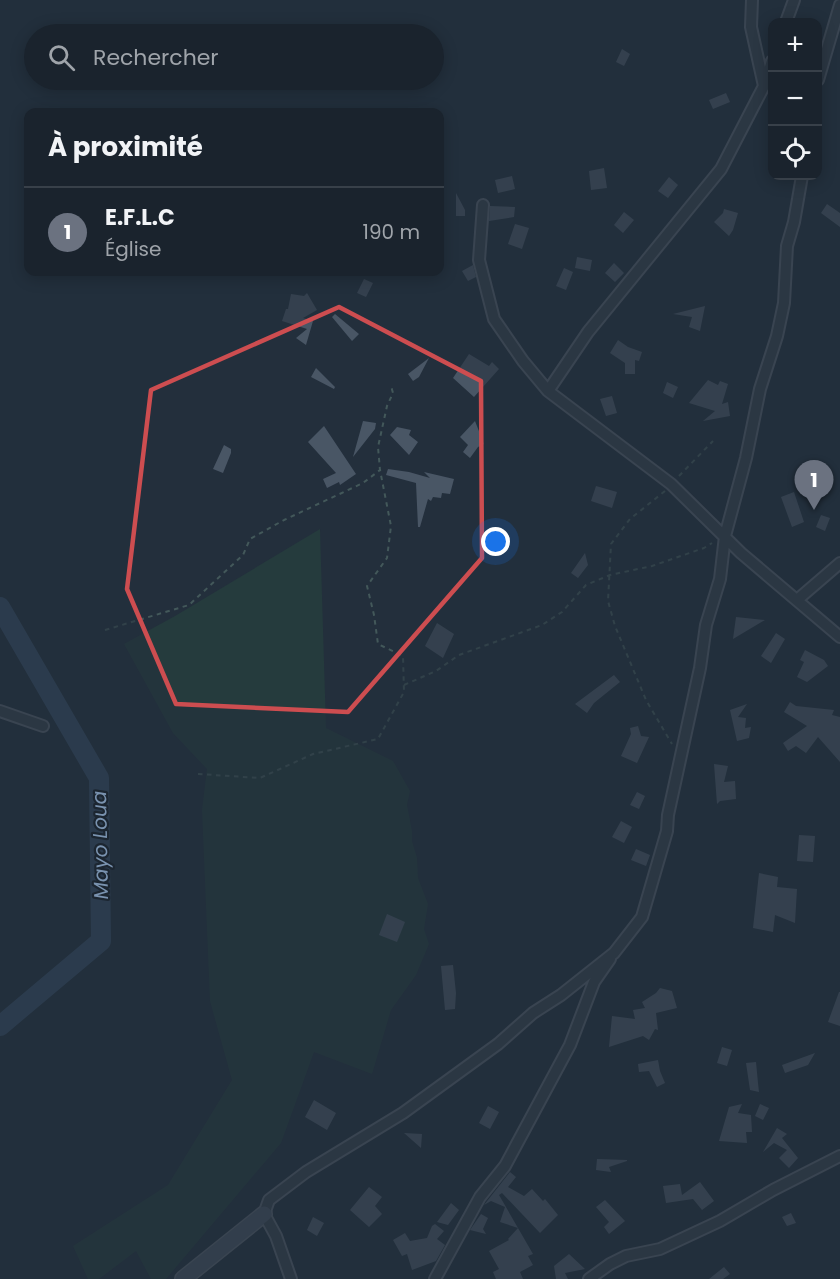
<!DOCTYPE html>
<html lang="fr">
<meta charset="utf-8">
<style>
:root{--surface:#1a232d;--page:#232b35;--text:#f1f3f6;--muted:#9fa4aa;--line:#384049;--accent:#87b8f8}
body{margin:0;font-family:Poppins,sans-serif;background:var(--page);color:var(--text)}
.controls{position:absolute;right:18px;top:18px;display:grid;overflow:hidden;border-radius:12px;box-shadow:0 3px 15px #0003}
.controls button{width:54px;height:54px;display:grid;place-items:center;padding:0;border:0;border-bottom:2px solid var(--line);background:var(--surface);color:var(--text);font:30px sans-serif}
.you{position:absolute;left:496px;top:542px;width:21px;height:21px;margin:-15px;border:4px solid #fff;border-radius:50%;background:#1a73e8;box-shadow:0 0 0 9px #1a73e833}
.badge{display:grid;place-items:center;width:39px;height:39px;border-radius:50%;background:var(--accent);color:#fff;font-size:20px;font-weight:700}
.pin{position:absolute;translate:-50% -50px;filter:drop-shadow(0 2px 3px #0008)}
.pin::after{content:'';position:absolute;top:32px;width:21px;height:18px;background:inherit;clip-path:polygon(0 0,100% 0,50% 100%)}
.list{margin:0;padding:0;list-style:none}
h2{display:flex;justify-content:space-between;align-items:center;height:78px;margin:0;padding:0 24px;font-size:26px}
h2 small{font-size:20px;font-weight:400;color:var(--muted)}
.list li{display:grid;grid-template-columns:39px 1fr auto;gap:18px;align-items:center;box-sizing:border-box;height:90px;padding:0 24px;border-top:2px solid var(--line)}
.list b{display:block;font-size:22px;white-space:nowrap}
.list p{margin:0;font-size:20px;white-space:nowrap;color:var(--muted)}
.list em{font-size:20px;font-style:normal;color:var(--muted)}
.icon{flex:none;width:33px;height:33px;fill:none;stroke:currentColor;stroke-width:2;stroke-linecap:round;stroke-linejoin:round}
.map{position:relative;flex:none;width:840px;height:1279px;overflow:hidden}
.search{position:absolute;background:var(--surface);box-shadow:0 3px 15px #0003;left:24px;top:24px;width:420px;height:66px;display:flex;align-items:center;gap:15px;box-sizing:border-box;padding:0 21px;border-radius:33px;color:var(--muted);font-size:22px}
.panel{position:absolute;background:var(--surface);box-shadow:0 3px 15px #0003;left:24px;top:108px;width:420px;height:168px;border-radius:12px}
.map>svg:first-child{display:block}
.green{fill:#253b3d}
.lines{fill:none;stroke-linecap:round;stroke-linejoin:round}
.river{stroke:#364b63;stroke-width:20}
.building{fill:#495665}
.minor-casing{stroke:#555e6a;stroke-width:14}
.secondary-casing{stroke:#555e6a;stroke-width:18}
.path{stroke:#43585a;stroke-width:2;stroke-dasharray:4.5 4.5;stroke-linecap:butt}
.minor{stroke:#37414c;stroke-width:10}
.secondary{stroke:#45505f;stroke-width:15}
.marked{fill:none;stroke:#cd4d50;stroke-width:4.5;stroke-linejoin:round}
.labels{text-anchor:middle;stroke-width:4.5;stroke-linejoin:round;paint-order:stroke}
.water-label{font-size:20px;font-style:italic;fill:#7a93b0;stroke:#1c2631}
</style>
<div class="map">
<svg width="840" height="1279" viewBox="0 0 840 1279">
<rect width="100%" height="100%" fill="#232f3c"/>
<path class="green" d="M320,529l6,199 67,33 17,30 -3,14 5,26v10l5,17 1,20 10,26 -4,25 5,15 -13,31 -25,35 -19,64 -58,-22 -33,91 -115,136h-15l-15,-28 -37,28h-11l-15,-33 95,-61 64,-105 -22,-79 -8,-191 5,-41 -34,-36 -49,-89 51,-28z"/>
<g class="lines">
<path class="river" d="M0,607l99,171 2,163 -101,85"/>
</g>
<path class="building" d="M622,49l8,5 -6,12 -8,-4z
M726,93l4,9 -17,7 -4,-9z
M604,168l3,20 -16,2 -2,-19z
M512,176l3,13 -17,4 -3,-13z
M669,177l9,8 -10,13 -10,-7z
M456,193l9,17v6h-9z
M827,204l13,9v14l-19,-14z
M490,206l25,1 -1,10 -25,4z
M724,209l14,4 -5,17 -4,6 -15,-14 9,-9z
M624,212l10,8 -11,13 -9,-8z
M515,224l14,4 -7,21 -14,-5z
M577,257l15,3 -2,11 -15,-3z
M614,263l10,10 -9,9 -10,-9z
M473,265l3,12 -8,4 -6,-10z
M564,268l9,4 -7,18 -10,-4z
M364,279l9,4 -7,14 -9,-4z
M307,293l10,17 -14,8 10,3 -7,24 -10,-7 11,-9 -25,-8 4,-12h2l3,-15 13,2z
M705,306l-5,25 -11,-4 3,-10 -19,-3z
M335,314l24,20 -7,7 -20,-24z
M618,340l10,7 14,5 -3,9 -4,-1v14h-10v-11l-15,-10z
M469,354l20,12 3,-4 7,7 -25,28 -21,-19z
M429,358l-10,19 -6,4 -5,-7z
M316,368l19,19 -1,2 -23,-12z
M708,380l10,5 2,-4 8,3 -6,20 6,-2 2,14 -27,5 12,-10 -26,-8z
M667,382l11,5 -5,11 -10,-5z
M612,396l5,17 -11,3 -6,-17z
M363,421l13,2 -1,6 -22,28z
M475,421l9,23 -6,3 -8,11 -7,-6 5,-7 -8,-8z
M324,426l32,48 -16,11 -1,-3 -12,6 -4,-9 13,-6 -28,-31z
M397,427l14,3 -2,5 9,7 -9,13 -19,-20z
M224,445l7,4v4l-8,20 -10,-4z
M388,469l21,3 21,6 -6,-6 30,7 -4,15 -8,-1 -1,5 -8,-1 -2,4 -3,-2 -8,28h-2l-2,-44 -30,-8z
M596,486l21,6 -5,16 -21,-7z
M794,492l10,30 -12,5 -11,-30z
M821,515l9,3 -5,13 -9,-4z
M585,553l3,12 -10,13 -7,-5z
M736,617l29,3 -32,19z
M437,623l17,11 -11,24 -18,-12z
M776,633l9,6 -14,24 -10,-7z
M805,650l19,10 4,6 -21,16 -10,-5 7,-15 -4,-2z
M614,675l6,7 -26,21 -7,10 -12,-9z
M790,702l6,4 38,4 -2,5 8,2v45l-22,-25 -12,16 -10,-7 -8,5 -5,-8 24,-17 -23,-14z
M747,704l-9,13 8,1 -1,10 6,-1 -2,11 -12,3 -7,-31z
M638,726l3,10 8,1 -12,26 -16,-7 10,-22 -1,-6z
M714,764l14,2 -4,16 11,-1 1,18 -16,2 -3,3z
M637,792l8,4 -6,13 -9,-4z
M621,821l11,6 -8,16 -12,-6z
M799,835l16,1 -2,26 -16,-1z
M636,849l14,6 -4,11 -15,-6z
M759,873l19,4 -1,10 20,2 -2,34 -20,-8 -2,17 -20,-4z
M387,914l18,8 -8,20 -18,-7z
M453,965l3,28 -1,16 -10,1 -4,-44z
M660,988l12,3 5,17 -21,5 2,17 -3,-1 -6,11 -6,-4 -34,11 3,-31 23,3 -2,-9 12,-2 -3,-6 14,-9z
M839,992h1v34l-12,-4z
M722,1047l10,3 -5,16 -10,-3z
M815,1053l-7,12 -23,8 -3,-8z
M658,1060l2,11 5,12 -8,4 -8,-16 -10,1 -1,-8z
M756,1062l2,21 1,9 -9,-2 -4,-27z
M314,1100l22,13 -9,17 -22,-13z
M742,1104l-4,9 13,2 1,17h-6l1,11 -28,-2 10,-34z
M760,1104l9,4 -6,12 -8,-4z
M488,1106l11,6 -9,17 -11,-6z
M777,1128l10,6 -5,4 16,20 -9,10 -10,-10 8,-8 -13,-7 -11,9z
M404,1133l18,1 -1,14z
M597,1159l30,1v1l-18,6 2,5 -15,-2z
M510,1172l6,5 -8,10 16,9 8,-7 11,12 2,-2 13,16 -18,18 -38,-40 -3,2 19,33 -18,-6 5,-15 -14,-6 -7,4z
M700,1182l14,19 -12,9 -9,-11 -27,4 -3,-17 17,-2 2,11z
M369,1187l13,10 -7,9 7,8 -13,13 -19,-17z
M605,1200l20,21 -16,13 -5,-7 5,-5 -13,-15z
M451,1203l8,7 -11,15 -11,-3z
M791,1213l5,10 -9,3 -5,-9z
M481,1214l7,4 -5,11 3,5 -16,-4z
M313,1217l11,6 -7,13 -10,-6z
M435,1224l9,7 -7,8 8,6 -9,16 -24,9 -5,-16 -5,2 -9,-16 12,-7 5,8 17,-3 5,-12z
M518,1228l15,26 -5,2 5,9 -13,7 3,7h-27l-3,-7 6,-3 -10,-18 20,-11 -1,-1z
M569,1254l16,15 -20,4 3,6h-12l-2,-13z
M724,1267l6,7 -7,5h-14z"/>
<g class="lines">
<defs>
<path id="minor" d="M752,0l-1,27 13,59
M786,22l8,-22
M818,80l22,-75
M483,205l-4,55 15,59 29,42 25,30 123,93 70,69 99,84
M548,391l40,-59 133,-163 43,-83 8,-25
M797,600l43,-37
M0,711l43,15
M291,1279l-15,-43 -12,-22 5,-14 37,-28 97,-59 95,-69 35,-31 28,-18 53,-42 28,-36 25,-86 1,-16 32,-147 6,-43 14,-46 5,-43 21,-78 14,-69 17,-53 7,-33 3,-57 7,-24 8,-46
M435,1279l45,-82 25,-31 65,-121 24,-63 16,-23
M589,1279l21,-15 16,-8 34,-7 60,-28 53,-31 67,-34"/>
<path id="secondary" d="M183,1279l81,-65"/>
</defs>
<use href="#minor" class="minor-casing"/>
<use href="#secondary" class="secondary-casing"/>
<path class="path" d="M679,476l34,-35
M665,491l-35,28 -19,25 -3,57 7,25 31,74 26,44
M105,630l84,-25 54,-50 7,-16 34,-19 79,-37 17,-13
M404,685l32,-14 23,-16 83,-30 20,-13 24,-27 24,-10 42,-9 52,-18 8,-5
M198,774l62,4 53,-24 65,-15 26,-47 -1,-36 -25,-12 -4,-29 -7,-29 20,-28 4,-32 -11,-56 -2,-23 9,-41 6,-13 -2,-7"/>
<use href="#minor" class="minor"/>
<use href="#secondary" class="secondary"/>
</g>
<path d="M0 0H840V1279H0ZM339,307l142,74 1,177 -134,154 -172,-8 -49,-115 24,-199z" fill="#232f3c" fill-opacity=".55" fill-rule="evenodd"/>
<path class="marked" d="M339,307l142,74 1,177 -134,154 -172,-8 -49,-115 24,-199z"/>
<g class="labels">
<g class="water-label">
<text transform="translate(100 845) rotate(-91)" y="7">Mayo Loua</text>
</g>
</g>
</svg>
<div class="controls">
<button>+</button>
<button>−</button>
<button><svg class="icon" aria-label="locate" viewBox="0 0 24 24"><circle cx="12" cy="12" r="6"/><path d="M12 2v4M12 18v4M2 12h4M18 12h4"/></svg></button>
</div>
<div class="you"></div>
<div class="pin badge" style="left:814px;top:510px;background:#6b7280">1</div>
<div class="search"><svg class="icon" aria-label="search" viewBox="0 0 24 24"><circle cx="10" cy="10" r="6"/><path d="M15 15l6 6"/></svg>Rechercher</div>
<section class="panel">
<h2>À proximité<small></small></h2>
<ul class="list">
<li><span class="badge" style="background:#6b7280">1</span><div><b>E.F.L.C</b><p>Église</p></div><em>190 m</em></li>
</ul>
</section>
</div>
